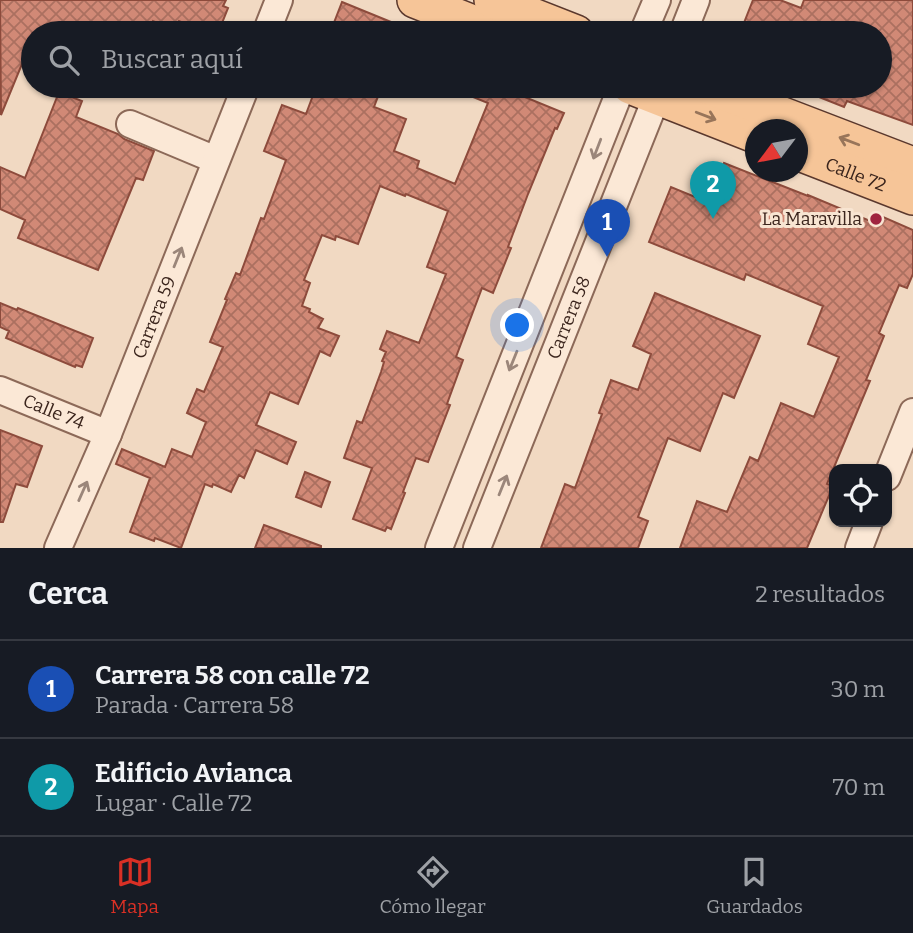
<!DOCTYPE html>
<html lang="es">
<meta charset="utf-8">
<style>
:root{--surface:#171b24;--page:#20242c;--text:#f1f3f6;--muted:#9ea1a6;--line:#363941;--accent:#d93025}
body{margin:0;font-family:Bitter,serif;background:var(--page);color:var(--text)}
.controls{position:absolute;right:21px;bottom:21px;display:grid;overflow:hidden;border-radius:14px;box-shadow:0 2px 5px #0004}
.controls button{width:63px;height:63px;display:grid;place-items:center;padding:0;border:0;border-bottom:2px solid var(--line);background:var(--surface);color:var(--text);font:35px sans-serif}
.compass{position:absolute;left:745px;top:119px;width:63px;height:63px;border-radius:50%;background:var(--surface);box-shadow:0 2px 5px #0004;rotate:238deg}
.you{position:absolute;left:518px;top:326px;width:24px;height:24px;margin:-18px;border:5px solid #fff;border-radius:50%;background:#1a73e8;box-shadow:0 0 0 10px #1a73e833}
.badge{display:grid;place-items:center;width:46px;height:46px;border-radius:50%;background:var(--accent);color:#fff;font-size:23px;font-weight:700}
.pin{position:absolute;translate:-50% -58px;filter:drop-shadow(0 2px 4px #0008)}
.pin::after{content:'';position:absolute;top:37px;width:24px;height:21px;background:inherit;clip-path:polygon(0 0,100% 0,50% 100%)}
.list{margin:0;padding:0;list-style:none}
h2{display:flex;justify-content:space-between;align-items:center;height:91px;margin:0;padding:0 28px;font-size:30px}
h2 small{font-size:23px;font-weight:400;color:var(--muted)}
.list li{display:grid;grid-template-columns:46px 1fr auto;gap:21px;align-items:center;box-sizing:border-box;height:98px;padding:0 28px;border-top:2px solid var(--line)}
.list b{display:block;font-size:26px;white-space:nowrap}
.list p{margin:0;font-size:23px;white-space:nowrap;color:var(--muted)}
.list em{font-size:23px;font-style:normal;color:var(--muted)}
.icon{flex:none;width:38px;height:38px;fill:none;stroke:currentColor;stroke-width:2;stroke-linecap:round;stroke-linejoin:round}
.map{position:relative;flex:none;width:913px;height:548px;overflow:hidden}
.search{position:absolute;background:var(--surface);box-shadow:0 2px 5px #0004;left:21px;right:21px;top:21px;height:77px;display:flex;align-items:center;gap:18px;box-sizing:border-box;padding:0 24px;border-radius:38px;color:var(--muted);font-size:26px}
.sheet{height:287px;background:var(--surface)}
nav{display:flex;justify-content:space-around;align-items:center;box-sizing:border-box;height:98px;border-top:2px solid var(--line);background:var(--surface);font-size:19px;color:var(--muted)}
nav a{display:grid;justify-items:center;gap:4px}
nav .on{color:var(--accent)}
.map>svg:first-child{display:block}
.building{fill:url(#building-cross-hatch);stroke:#8d4b3c;stroke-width:2}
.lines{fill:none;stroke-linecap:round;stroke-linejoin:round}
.minor-casing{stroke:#8c6958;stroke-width:30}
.major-casing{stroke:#5a382d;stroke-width:38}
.minor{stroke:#fbe8d6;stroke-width:26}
.major{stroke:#f6c598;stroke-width:35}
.oneway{stroke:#98755a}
.oneway2{stroke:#9b867a}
.poi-dot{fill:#9f243f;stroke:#f8e5d2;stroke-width:2.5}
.labels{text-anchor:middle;stroke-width:6;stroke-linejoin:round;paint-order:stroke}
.street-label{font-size:18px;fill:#3b251d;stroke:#f8e5d2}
.poi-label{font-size:18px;fill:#3b251d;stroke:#f8e5d2;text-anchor:end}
</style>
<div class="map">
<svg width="913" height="548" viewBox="0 0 913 548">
<defs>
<pattern id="building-cross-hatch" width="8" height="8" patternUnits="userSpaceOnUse" patternTransform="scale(1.75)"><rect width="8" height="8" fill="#d18976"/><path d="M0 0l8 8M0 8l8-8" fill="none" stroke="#ab7060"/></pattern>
</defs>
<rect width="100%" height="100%" fill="#f1d9c2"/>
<path class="building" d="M0,0h226l-3,6 5,2 -10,25h-10l-29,-12 -4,9 -22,-9 -4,12h-116v29l-9,-3 -23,56z
M753,0h27l21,8 3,-8h109v125l-66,-24 -3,6 -50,-20 86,-1v-53h-140z
M342,2l76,31h-88z
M334,86h48l-8,21 32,12 -12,32 25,10 -2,7 38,16 33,-81 -42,-17h52l66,27 -7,16 -2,-1 -27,66 -20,53 3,1 -18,45 -11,-5 -26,69 7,3 -16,44 3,1 -22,57 -12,-4 -13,34 2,1 -14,36 -4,-2 -2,4 -32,-12 19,-51 -28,-10 13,-37 5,2 19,-51 3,-10 -2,-1 4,-9 -6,-3 7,-18 32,12 27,-69 -19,-7 21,-56 -42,-17 -1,2 -25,-10 -22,58 -22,-8 -1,4 -13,-5 -18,45 6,3 -8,23 8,3 -1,3 14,7 -5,9 21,8 -9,20 -10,-5 -22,53 -28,-12 -14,33 40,17 -9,22 -31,-14 -12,28 -5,-3 -8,17 -18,-8 -1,3 -7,-3 -24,64 -26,-10 -1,3 -24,-9 20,-54 -34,-14 6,-15 43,18 7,-18 20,8 14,-35 -19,-9 10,-24 7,3 19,-45 -13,-5 17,-42 -2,-1 11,-26 4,2 21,-57 3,1 22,-59 -22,-9 18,-46 24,9 9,-24 16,6z
M59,92l23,9 -6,16 42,17 6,5 30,12 -11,29 -7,-2 -38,92 -80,-32 7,-18 -25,-11v-42l25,11z
M724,163l84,33v-1l62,26 4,-8 39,17v44l-6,14 -8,-3 -20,48 5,3 -18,44 4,1 -43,103 6,2 -26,62h-127l17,-47 30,11 23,-55 8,4 23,-58 33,14 25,-60 -31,-13 15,-38 -77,-32 -2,6 -95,-38 22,-55 24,10 11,-5 8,-4z
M655,293l105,43 -26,62 -11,-5 -23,58 -32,-13 -30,79 10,4 -10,27h-97l24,-64 10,4 27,-74 -3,-1 12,-33 27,10 13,-36 -18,-8z
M0,303l17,7 1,-2 75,30 -11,29 -6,-2 -1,2 -69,-29 3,-7 -9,-4z
M0,430l42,16 -15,41 -11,-3 -13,38h-3z
M305,472l25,10 -9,25 -25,-10z
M264,525l57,21v2h-66z"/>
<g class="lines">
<defs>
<g id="minor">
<path d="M266,33l13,-33"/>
<path d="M643,33l14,-33"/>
<path d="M683,33l13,-33"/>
<path d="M130,124l86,36"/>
<path id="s1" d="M0,390l108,44"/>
<path d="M887,477l26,-65"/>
<path id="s2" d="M58,548l50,-114 138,-348"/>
<path d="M439,548l183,-462"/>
<path id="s3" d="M477,548l184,-462"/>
<path d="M859,548l10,-26"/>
</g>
<g id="major">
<path d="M415,0l83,33"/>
<path d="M492,0l84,33"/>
<path d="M630,86l125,49"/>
<path d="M707,86l206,79"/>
<path id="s4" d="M797,152l116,45"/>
</g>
</defs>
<use href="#minor" class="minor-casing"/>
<use href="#major" class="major-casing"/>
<use href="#minor" class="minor"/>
<use href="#major" class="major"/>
</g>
<defs><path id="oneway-shaft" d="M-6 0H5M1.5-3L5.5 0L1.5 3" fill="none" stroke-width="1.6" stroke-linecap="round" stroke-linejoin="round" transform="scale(1.75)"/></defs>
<g class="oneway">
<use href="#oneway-shaft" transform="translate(706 116) rotate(21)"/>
<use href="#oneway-shaft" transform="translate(849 141) rotate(-159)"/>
</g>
<g class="oneway2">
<use href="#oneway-shaft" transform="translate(597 149) rotate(111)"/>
<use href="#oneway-shaft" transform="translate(178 257) rotate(-68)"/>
<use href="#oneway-shaft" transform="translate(513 361) rotate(112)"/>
<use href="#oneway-shaft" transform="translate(503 485) rotate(-68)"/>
<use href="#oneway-shaft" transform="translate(83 491) rotate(-66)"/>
</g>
<circle class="poi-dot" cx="876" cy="219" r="7"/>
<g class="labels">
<g class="street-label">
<text dy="6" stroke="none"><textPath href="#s4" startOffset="63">Calle 72</textPath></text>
<text dy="6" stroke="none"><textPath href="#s3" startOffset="248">Carrera 58</textPath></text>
<text dy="6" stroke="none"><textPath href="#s2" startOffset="250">Carrera 59</textPath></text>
<text dy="6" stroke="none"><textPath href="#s1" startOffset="58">Calle 74</textPath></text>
</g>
<g class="poi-label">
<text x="862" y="225">La Maravilla</text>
</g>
</g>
</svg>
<div class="controls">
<button><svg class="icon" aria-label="locate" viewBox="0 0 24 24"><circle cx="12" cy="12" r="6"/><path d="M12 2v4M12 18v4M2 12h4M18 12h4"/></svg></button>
</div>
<svg class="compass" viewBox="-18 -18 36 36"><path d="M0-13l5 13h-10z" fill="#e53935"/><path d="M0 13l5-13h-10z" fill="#9ea1a6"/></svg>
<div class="you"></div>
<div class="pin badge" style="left:607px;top:257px;background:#1a4fb4">1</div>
<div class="pin badge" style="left:713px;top:219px;background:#0f9aa8">2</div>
<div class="search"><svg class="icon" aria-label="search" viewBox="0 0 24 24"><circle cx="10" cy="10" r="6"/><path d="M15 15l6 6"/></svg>Buscar aquí</div>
</div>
<section class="sheet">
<h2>Cerca<small>2 resultados</small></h2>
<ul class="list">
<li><span class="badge" style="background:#1a4fb4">1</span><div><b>Carrera 58 con calle 72</b><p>Parada · Carrera 58</p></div><em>30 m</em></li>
<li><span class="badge" style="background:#0f9aa8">2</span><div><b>Edificio Avianca</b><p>Lugar · Calle 72</p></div><em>70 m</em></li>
</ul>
</section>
<nav>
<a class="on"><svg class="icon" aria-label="map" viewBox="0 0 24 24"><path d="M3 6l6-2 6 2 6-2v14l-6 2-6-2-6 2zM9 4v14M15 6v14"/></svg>Mapa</a>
<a><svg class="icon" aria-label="directions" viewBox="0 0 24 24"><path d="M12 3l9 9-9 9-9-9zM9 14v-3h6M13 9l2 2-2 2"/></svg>Cómo llegar</a>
<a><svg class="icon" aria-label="saved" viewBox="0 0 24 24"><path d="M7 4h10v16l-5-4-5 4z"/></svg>Guardados</a>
</nav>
